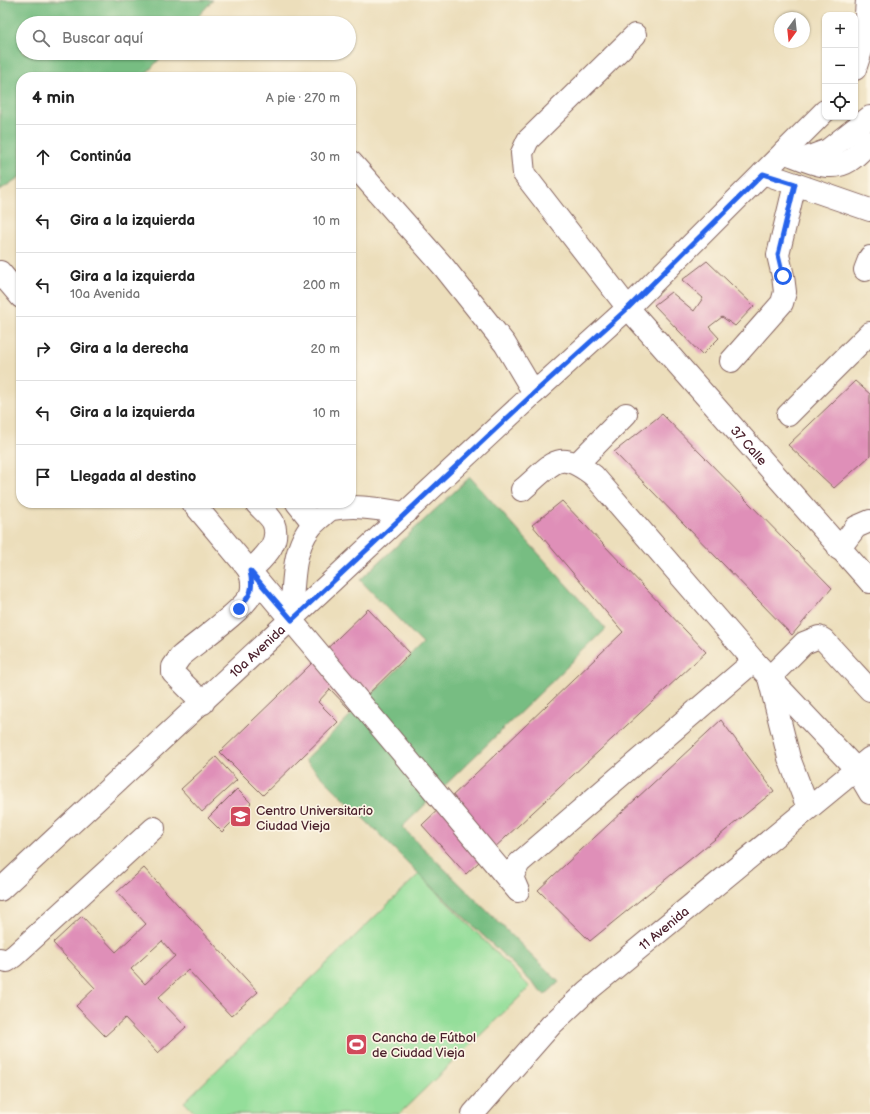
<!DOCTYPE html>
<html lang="es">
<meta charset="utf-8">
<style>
:root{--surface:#fff;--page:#f6f6f6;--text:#222;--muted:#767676;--line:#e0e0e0}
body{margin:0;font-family:"Balsamiq Sans",sans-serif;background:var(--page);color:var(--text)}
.controls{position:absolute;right:12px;top:12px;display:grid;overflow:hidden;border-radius:8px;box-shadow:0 1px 3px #0004}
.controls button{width:36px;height:36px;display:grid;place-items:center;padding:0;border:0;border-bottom:1px solid var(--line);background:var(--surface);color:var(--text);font:20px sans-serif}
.compass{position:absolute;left:774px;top:12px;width:36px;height:36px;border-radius:50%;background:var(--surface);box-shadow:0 1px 3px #0004;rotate:195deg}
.stop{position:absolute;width:12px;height:12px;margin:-9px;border:3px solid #2563eb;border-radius:50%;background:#fff}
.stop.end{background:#2563eb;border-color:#fff;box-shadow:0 1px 4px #0008}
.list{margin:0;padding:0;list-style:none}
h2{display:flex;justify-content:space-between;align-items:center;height:52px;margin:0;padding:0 16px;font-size:17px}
h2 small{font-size:13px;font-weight:400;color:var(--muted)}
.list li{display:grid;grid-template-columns:26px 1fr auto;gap:12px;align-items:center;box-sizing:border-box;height:64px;padding:0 16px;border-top:1px solid var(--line)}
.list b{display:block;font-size:15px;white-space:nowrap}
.list p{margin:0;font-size:13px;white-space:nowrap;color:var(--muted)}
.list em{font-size:13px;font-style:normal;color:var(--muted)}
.icon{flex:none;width:22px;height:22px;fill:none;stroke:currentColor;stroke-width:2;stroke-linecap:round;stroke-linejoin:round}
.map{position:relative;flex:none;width:870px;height:1114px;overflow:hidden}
.search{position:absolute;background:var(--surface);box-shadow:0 1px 3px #0004;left:16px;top:16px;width:340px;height:44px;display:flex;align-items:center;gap:10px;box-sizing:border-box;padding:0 14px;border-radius:22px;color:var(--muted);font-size:15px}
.panel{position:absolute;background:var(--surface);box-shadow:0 1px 3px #0004;left:16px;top:72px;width:340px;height:436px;border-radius:16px}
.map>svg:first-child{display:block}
.green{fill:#94de9a;stroke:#6f7e62}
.forest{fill:#77bd82;stroke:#606e56}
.building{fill:#df8fb8;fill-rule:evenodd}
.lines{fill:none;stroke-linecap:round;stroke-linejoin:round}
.minor-casing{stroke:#83625d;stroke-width:24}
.minor{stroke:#fff;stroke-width:22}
.route{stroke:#2563eb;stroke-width:5}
.labels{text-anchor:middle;stroke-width:3.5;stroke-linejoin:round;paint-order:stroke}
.street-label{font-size:13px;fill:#4a1f2b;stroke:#fcf5e5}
.poi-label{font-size:13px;fill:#4a1f2b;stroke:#fcf5e5;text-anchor:start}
</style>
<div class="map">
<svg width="870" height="1114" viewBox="0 0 870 1114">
<rect width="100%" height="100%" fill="#fcf5e5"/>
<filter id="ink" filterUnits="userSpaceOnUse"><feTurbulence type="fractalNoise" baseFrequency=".025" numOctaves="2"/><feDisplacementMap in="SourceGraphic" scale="8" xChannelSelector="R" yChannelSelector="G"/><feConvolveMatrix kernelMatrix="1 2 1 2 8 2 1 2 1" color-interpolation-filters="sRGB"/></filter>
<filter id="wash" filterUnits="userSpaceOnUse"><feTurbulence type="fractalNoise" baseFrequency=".012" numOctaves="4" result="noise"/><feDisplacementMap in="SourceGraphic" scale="16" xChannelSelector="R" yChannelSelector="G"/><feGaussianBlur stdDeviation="0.9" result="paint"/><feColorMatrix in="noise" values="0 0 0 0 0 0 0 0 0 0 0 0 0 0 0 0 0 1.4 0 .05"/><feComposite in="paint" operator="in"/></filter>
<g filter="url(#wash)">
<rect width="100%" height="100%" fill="#ecdebb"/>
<path class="green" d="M419,874l111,113 -131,127h-203l-12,-12z"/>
<path class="forest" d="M0,0h213l-21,23h-169v30h142l-22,24h-122v99l-21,14z
M470,477l136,152 -204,198 157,155 -14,13 -126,-121 -114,-114 118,-116 -63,-64z"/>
<g id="blocks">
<path class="building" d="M707,261l47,45 -19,20 -13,-9 -13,10 10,11 -17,17 -48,-50 17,-13 23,19 9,-13 -21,-18z
M855,381l15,13v62l-36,32 -46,-43z
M662,414l170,174 -40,47 -178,-183z
M562,501l144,151 -240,222 -44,-49 201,-193 -91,-107z
M368,609l42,44 -59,58 -21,-22 -12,13 20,20 -75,73 -43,-43z
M721,720l53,71 -184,150 -52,-51z
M216,757l21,23 -35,32 -21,-23z
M237,789l14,14 -29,29 -14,-14z
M144,868l114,124 -27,24 -43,-46 -30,28 28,29 -28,26 -33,-35 -20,18 -29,-30 19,-18 -42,-45 29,-27 34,36 30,-28 -29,-32zM162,941l13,15 -30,28 -14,-15z"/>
</g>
</g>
<g filter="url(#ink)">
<use href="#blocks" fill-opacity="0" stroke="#83625d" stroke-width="1"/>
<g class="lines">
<defs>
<g id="minor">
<path id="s1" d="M635,35l-107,105 -6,13 2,21 104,134 242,274"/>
<path d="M855,69l9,-27 3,-42"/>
<path d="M784,152c20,7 45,22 65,9 8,-5 15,-13 21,-19"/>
<path d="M804,159l24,-9 42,-33"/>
<path d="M351,162l92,104 62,78 29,49"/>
<path d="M763,173l107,37"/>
<path d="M865,270l5,-13"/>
<path d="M0,272l21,25"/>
<path d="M731,361l51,-58 3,-11 -2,-16 -5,-21 17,-71"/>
<path d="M788,415l82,-82"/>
<path d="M578,463l48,-49"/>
<path d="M522,490c31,-26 35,-43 72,-14l160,185 102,108 14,24"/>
<path d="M193,503l325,388 -6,-14 7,-14 235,-202"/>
<path d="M297,503l16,20"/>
<path d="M839,549l17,-22 14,-6"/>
<path d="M250,571c13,-13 32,-28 23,-49 -3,-6 -12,-13 -17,-19"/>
<path d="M291,620c3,-35 -1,-79 29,-102 4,-3 8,-8 13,-9 24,-5 50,1 73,4"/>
<path d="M203,703l-30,-30v-6l7,-10c16,-14 61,-45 70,-61 4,-9 2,-23 -4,-30"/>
<path d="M808,808l-19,-50 -20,-80 35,-35 15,-6 5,3 46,50"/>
<path id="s2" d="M0,890l534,-497 94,-85 197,-197"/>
<path d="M0,959l7,2 7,-5 140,-128"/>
<path id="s3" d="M473,1114l78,-89 36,-34 283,-233"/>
</g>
</defs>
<use href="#minor" class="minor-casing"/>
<use href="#minor" class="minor"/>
</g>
</g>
<g class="lines" filter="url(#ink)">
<path class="route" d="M239,609c12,-15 15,-19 11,-38l42,49 242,-227 94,-85 135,-134 32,10 -17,71 5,21"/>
</g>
<defs>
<symbol id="university-square" viewBox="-11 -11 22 22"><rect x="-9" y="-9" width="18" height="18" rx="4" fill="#d1495b" stroke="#fcf5e5"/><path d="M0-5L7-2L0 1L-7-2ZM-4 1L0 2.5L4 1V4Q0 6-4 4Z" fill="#fff"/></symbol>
<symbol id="stadium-square" viewBox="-11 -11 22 22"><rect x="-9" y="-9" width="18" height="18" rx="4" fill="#d1495b" stroke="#fcf5e5"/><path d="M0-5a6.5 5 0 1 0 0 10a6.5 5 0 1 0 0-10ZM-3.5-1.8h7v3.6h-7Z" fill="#fff"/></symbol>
</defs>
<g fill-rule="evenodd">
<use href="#university-square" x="228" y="804" width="25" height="25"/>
<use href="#stadium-square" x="344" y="1032" width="25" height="25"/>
</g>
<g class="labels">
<g class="street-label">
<text dy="5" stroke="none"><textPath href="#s1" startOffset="538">37 Calle</textPath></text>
<text dy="5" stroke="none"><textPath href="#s2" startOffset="351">10a Avenida</textPath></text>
<text dy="5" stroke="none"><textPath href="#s3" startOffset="267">11 Avenida</textPath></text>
</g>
<g class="poi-label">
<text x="256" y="815">Centro Universitario<tspan x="256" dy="15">Ciudad Vieja</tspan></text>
<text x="372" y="1042">Cancha de Fútbol<tspan x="372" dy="15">de Ciudad Vieja</tspan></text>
</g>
</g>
</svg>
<div class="controls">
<button>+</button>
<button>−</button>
<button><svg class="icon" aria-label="locate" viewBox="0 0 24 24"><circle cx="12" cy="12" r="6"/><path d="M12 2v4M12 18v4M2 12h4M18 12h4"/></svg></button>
</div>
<svg class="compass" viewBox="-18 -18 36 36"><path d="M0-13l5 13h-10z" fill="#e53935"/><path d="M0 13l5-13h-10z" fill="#767676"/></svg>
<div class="stop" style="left:783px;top:276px"></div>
<div class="stop end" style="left:239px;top:609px"></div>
<div class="search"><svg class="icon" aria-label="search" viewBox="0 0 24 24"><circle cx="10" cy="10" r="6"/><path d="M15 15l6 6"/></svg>Buscar aquí</div>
<section class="panel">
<h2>4 min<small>A pie · 270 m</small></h2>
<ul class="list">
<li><svg class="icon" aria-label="ahead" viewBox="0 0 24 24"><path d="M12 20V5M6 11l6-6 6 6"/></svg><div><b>Continúa</b></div><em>30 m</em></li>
<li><svg class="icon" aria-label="left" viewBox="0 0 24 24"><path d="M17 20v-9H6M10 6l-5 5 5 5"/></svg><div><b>Gira a la izquierda</b></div><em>10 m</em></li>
<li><svg class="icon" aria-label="left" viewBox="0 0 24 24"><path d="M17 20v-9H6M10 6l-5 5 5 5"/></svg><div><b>Gira a la izquierda</b><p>10a Avenida</p></div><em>200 m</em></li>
<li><svg class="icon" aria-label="right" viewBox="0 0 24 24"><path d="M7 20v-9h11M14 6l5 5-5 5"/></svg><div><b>Gira a la derecha</b></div><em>20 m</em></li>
<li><svg class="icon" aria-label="left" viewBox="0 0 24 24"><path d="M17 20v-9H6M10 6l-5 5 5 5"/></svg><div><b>Gira a la izquierda</b></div><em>10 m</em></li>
<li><svg class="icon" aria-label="arrive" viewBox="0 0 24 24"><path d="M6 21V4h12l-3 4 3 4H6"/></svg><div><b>Llegada al destino</b></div></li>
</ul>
</section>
</div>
